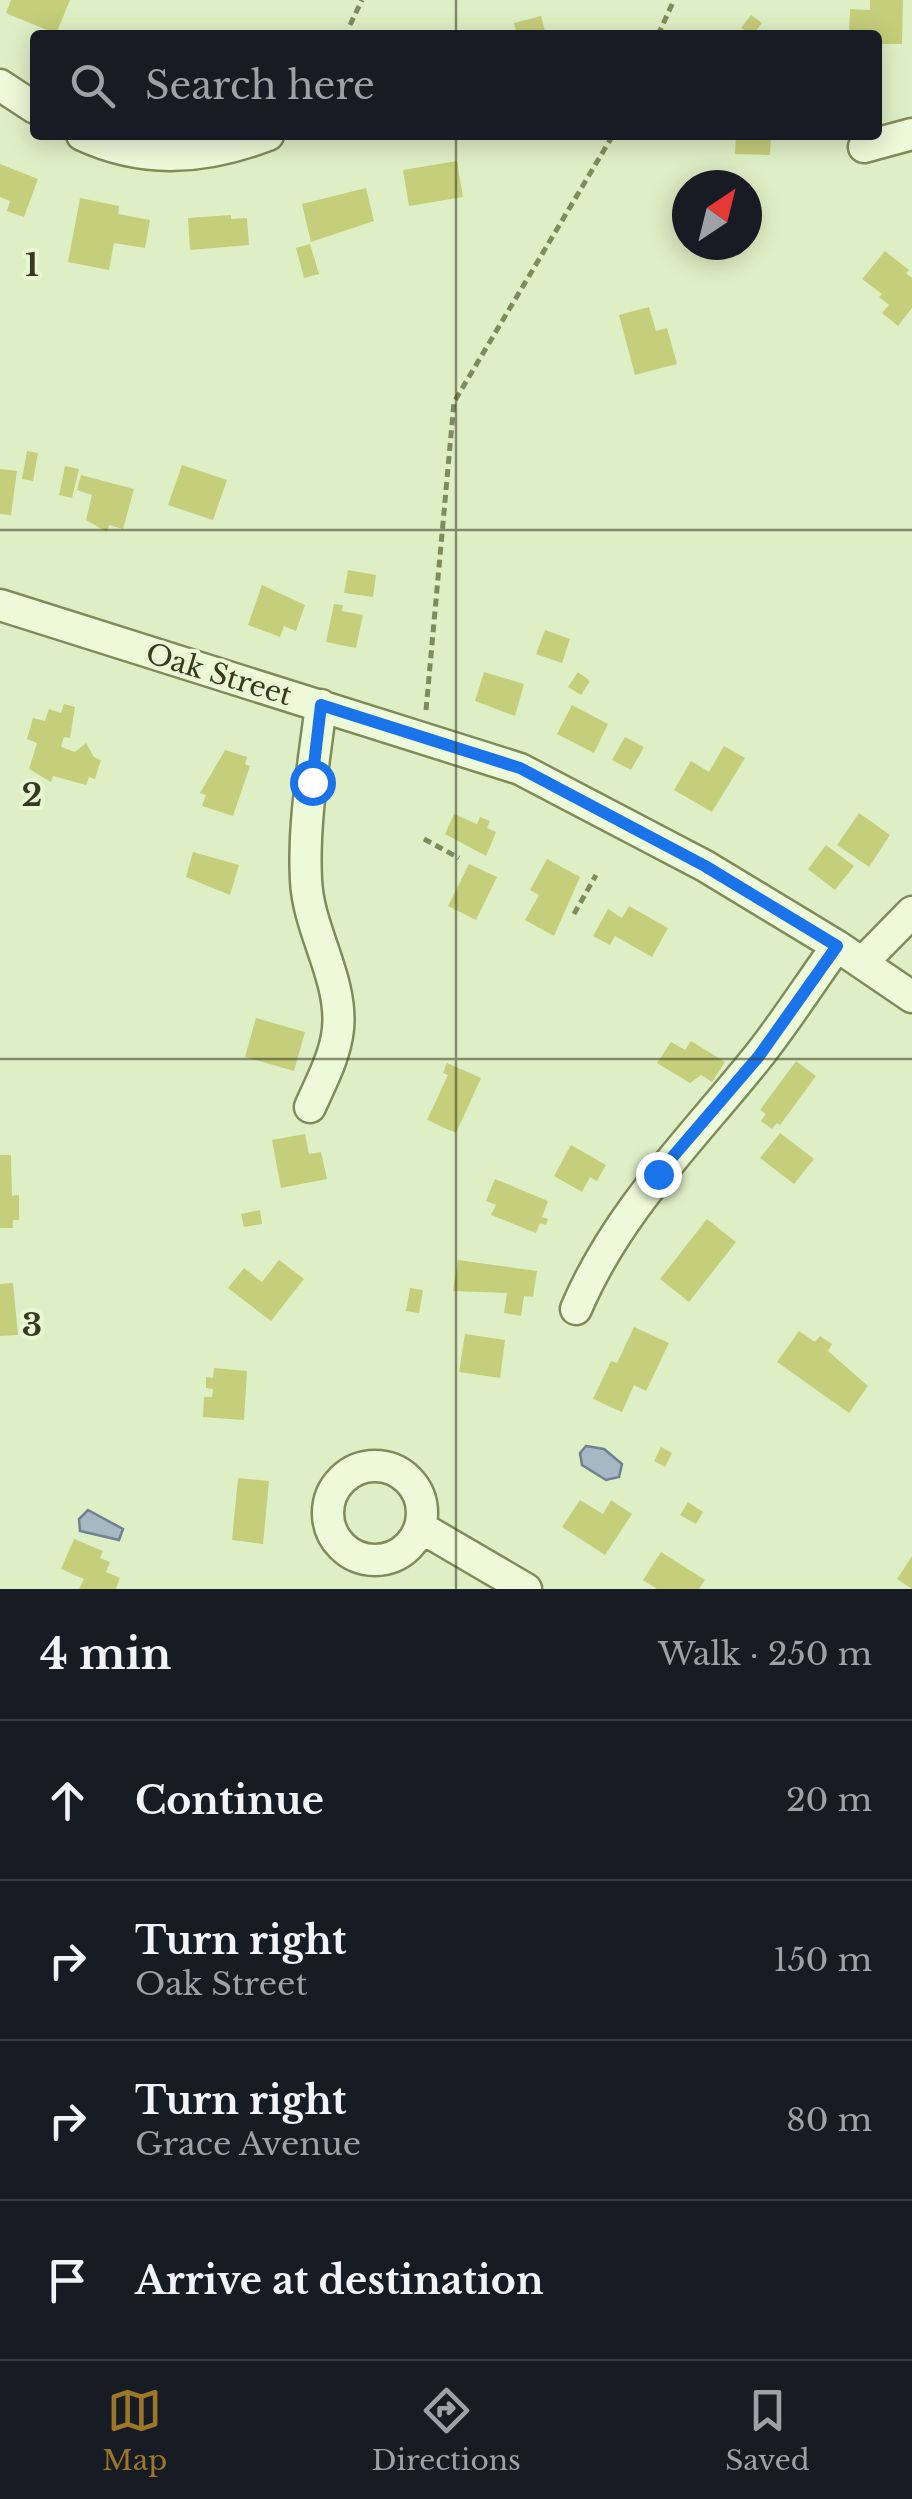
<!DOCTYPE html>
<meta charset="utf-8">
<style>
:root{--surface:#171b24;--page:#242831;--text:#f1f3f6;--muted:#9ea1a6;--line:#363941;--accent:#9c7729}
body{margin:0;font-family:"Libre Baskerville",serif;background:var(--page);color:var(--text)}
.compass{position:absolute;left:672px;top:170px;width:90px;height:90px;border-radius:50%;background:var(--surface);box-shadow:0 5px 25px #0003;rotate:35deg}
.stop{position:absolute;width:30px;height:30px;margin:-22px;border:8px solid #1a73e8;border-radius:50%;background:#fff}
.stop.end{background:#1a73e8;border-color:#fff;box-shadow:0 2px 10px #0008}
.list{margin:0;padding:0;list-style:none}
h2{display:flex;justify-content:space-between;align-items:center;height:130px;margin:0;padding:0 40px;font-size:42px}
h2 small{font-size:32px;font-weight:400;color:var(--muted)}
.list li{display:grid;grid-template-columns:65px 1fr auto;gap:30px;align-items:center;box-sizing:border-box;height:160px;padding:0 40px;border-top:2px solid var(--line)}
.list b{display:block;font-size:38px;white-space:nowrap}
.list p{margin:0;font-size:32px;white-space:nowrap;color:var(--muted)}
.list em{font-size:32px;font-style:normal;color:var(--muted)}
.icon{flex:none;width:55px;height:55px;fill:none;stroke:currentColor;stroke-width:2;stroke-linecap:round;stroke-linejoin:round}
.map{position:relative;flex:none;width:912px;height:1589px;overflow:hidden}
.search{position:absolute;background:var(--surface);box-shadow:0 5px 25px #0003;left:30px;right:30px;top:30px;height:110px;display:flex;align-items:center;gap:25px;box-sizing:border-box;padding:0 35px;border-radius:10px;color:var(--muted);font-size:38px}
.sheet{height:770px;background:var(--surface)}
nav{display:flex;justify-content:space-around;align-items:center;box-sizing:border-box;height:140px;border-top:2px solid var(--line);background:var(--surface);font-size:28px;color:var(--muted)}
nav a{display:grid;justify-items:center;gap:5px}
nav .on{color:var(--accent)}
.map>svg:first-child{display:block}
.water{fill:#a7b8c3;stroke:#6d8192;stroke-width:2.5}
.building{fill:#c5ce7a}
.lines{fill:none;stroke-linecap:round;stroke-linejoin:round}
.minor-casing{stroke:#808b5b;stroke-width:35}
.path{stroke:#808b5b;stroke-width:5;stroke-dasharray:8 5;stroke-linecap:butt}
.minor{stroke:#edfad9;stroke-width:30}
.route{stroke:#1a73e8;stroke-width:12}
.grid{fill:none;stroke:#363b1f;stroke-width:2.5;stroke-opacity:0.55}
.labels{text-anchor:middle;stroke-width:8;stroke-linejoin:round;paint-order:stroke}
.street-label{font-size:28px;fill:#363b1f;stroke:#e9f6d5}
.grid-label{font-size:32px;text-anchor:middle;font-weight:bold;fill:#363b1f;stroke:#e9f6d5;stroke-width:8;stroke-linejoin:round;paint-order:stroke}
</style>
<div class="map">
<svg width="912" height="1589" viewBox="0 0 912 1589">
<rect width="100%" height="100%" fill="#dfefc5"/>
<path class="water" d="M586,1446l18,3 18,15 -3,13 -13,3 -24,-15 -2,-12z
M88,1510l35,19 -4,11 -39,-9 -1,-12z"/>
<path class="building" d="M11,0h59l-14,34 -50,-21z
M870,0h33l-1,44h-25v-9h-28l1,-26 20,1z
M751,15l11,8 -9,12 -12,-7z
M541,16l5,19h-29l-3,-12z
M736,135h35l-1,20 -35,-1z
M457,161l6,36 -54,9 -6,-36z
M0,164l38,15 -14,38 -17,-6 3,-10 -10,-4z
M366,188l8,33 -63,21 -9,-38z
M80,198l39,8 -1,8 32,6 -5,28 -31,-5 -5,27 -41,-8z
M231,215v4l16,-1 2,27 -59,5 -2,-32z
M310,244l9,30 -15,4 -8,-30z
M885,251l24,19 -3,3 6,5v30l-14,18 -16,-13 7,-8 -10,-8 3,-3 -20,-15z
M649,307l7,24 11,-3 10,36 -42,11 -16,-60z
M27,451l11,2 -5,28 -11,-2z
M182,465l45,15 -14,40 -45,-15z
M65,466l14,3 -7,29 -13,-3z
M0,469l17,2 -6,44 -11,-1z
M81,475l53,14 -11,40 -14,-4 -2,7 -21,-12 6,-25 -15,-5z
M348,570l28,5 -3,22 -29,-4z
M262,585l43,20 -9,26 -12,-5 -4,11 -32,-12z
M334,604l9,1 -1,6 21,4 -7,33 -30,-6z
M545,630l25,9 -8,24 -26,-9z
M484,672l40,12 -9,32 -40,-15z
M578,672l12,9 -9,14 -13,-8z
M64,704l11,3 -5,31 -6,-1 -3,10 14,5 11,-9 8,14 7,3 -6,19 -6,-2 -3,8 -33,-9 -2,6 -22,-13 8,-26 -10,-4 6,-21 12,3 4,-12 12,4z
M572,705l36,19 -14,29 -37,-19z
M625,737l19,10 -13,23 -19,-10z
M724,746l21,12 -33,54 -38,-22 17,-29 18,11z
M225,750l22,7 -2,7 5,2 -17,50 -31,-10 4,-11 -6,-2z
M859,813l31,22 -21,32 -32,-22z
M454,814l23,10 3,-7 10,4 -3,7 9,4 -10,24 -41,-22z
M826,845l28,21 -19,24 -27,-21z
M193,852l46,13 -9,30 -44,-18z
M547,859l33,18 -26,59 -29,-16 14,-25 -9,-5z
M469,864l28,13 -21,43 -28,-14z
M629,906l39,22 -16,29 -37,-21 -5,9 -17,-9 15,-27 14,9z
M256,1018l49,14 -11,39 -49,-14z
M691,1041l34,21 -13,20 -11,-7 -11,8 -33,-20 14,-21 14,8z
M796,1061l20,15 -36,49 -3,-2 -5,6 -11,-8 5,-7 -6,-4z
M447,1063l34,15 -25,55 -29,-13 21,-45 -5,-2z
M780,1133l34,26 -20,25 -34,-26z
M305,1134l4,20 12,-2 6,27 -46,9 -9,-48z
M571,1145l35,20 -9,16 -7,-4 -8,15 -28,-16z
M0,1155h11l1,41 7,-1v25h-6v8h-13z
M495,1179l53,22 -6,16 6,2 -2,6 -6,-2 -4,10 -45,-18 5,-10 -10,-4z
M260,1210l2,14 -18,3 -3,-13z
M707,1219l29,23 -47,60 -29,-23z
M279,1260l25,19 -33,42 -43,-33 16,-20 18,14z
M458,1260l79,11 -4,26 -9,-1 -3,20 -17,-3 3,-20 -54,-2z
M13,1283l5,52 -18,1v-52z
M410,1288l13,2 -4,23 -13,-2z
M634,1327l35,16 -23,48 -12,-6 -12,27 -29,-13 18,-38 6,2z
M799,1331l16,11 5,-6 12,8 -4,7 40,35 -19,27 -72,-51z
M465,1334l40,6 -5,38 -41,-6z
M214,1368l33,3 -3,49 -41,-3 1,-20h8l1,-8 -7,-1v-11l7,1z
M661,1447l11,6 -7,14 -11,-6z
M238,1478l31,3 -6,63 -31,-4z
M580,1500l23,14 8,-14 21,14 -27,41 -43,-28z
M688,1502l15,10 -7,12 -16,-9z
M74,1539l29,12 -3,7 10,4 -4,10 14,6 -4,11h-37l5,-10 -23,-10z
M661,1552l44,28 -6,9h-42l-14,-9z
M912,1556v33l-15,-10z"/>
<g class="lines">
<defs>
<path id="minor" d="M0,85l35,23
M82,135c62,29 123,24 186,0
M864,147l48,-13
M0,605l520,164 185,97 132,80 75,51
M862,963l50,-51
M310,1107c11,-25 25,-50 28,-78 5,-50 -30,-99 -32,-149 -3,-58 8,-117 15,-175
M576,1309c41,-97 115,-169 180,-250 29,-36 54,-76 81,-113
M328 1513a47 47 0 1 1 94 0a47 47 0 1 1-94 0Z
M420,1527l106,62"/>
</defs>
<use href="#minor" class="minor-casing"/>
<path class="path" d="M350,25l12,-25
M658,35l16,-35
M426,710l28,-308 159,-267
M424,839l35,19
M574,914l22,-39"/>
<use href="#minor" class="minor"/>
</g>
<g class="lines">
<path class="route" d="M312,782l9,-77 199,63 185,98 132,80 -78,110 -101,118"/>
</g>
<path class="grid" d="M456,0v35M456,135v1454M0,530h912M0,1059h912"/>
<g class="labels">
<g class="street-label">
<text transform="translate(219 674) rotate(17)" y="10">Oak Street</text>
</g>
</g>
<g class="grid-label">
<text x="32" y="276">1</text>
<text x="32" y="806">2</text>
<text x="32" y="1336">3</text>
</g>
</svg>
<svg class="compass" viewBox="-18 -18 36 36"><path d="M0-13l5 13h-10z" fill="#e53935"/><path d="M0 13l5-13h-10z" fill="#9ea1a6"/></svg>
<div class="stop" style="left:312px;top:782px"></div>
<div class="stop end" style="left:658px;top:1174px"></div>
<div class="search"><svg class="icon" aria-label="search" viewBox="0 0 24 24"><circle cx="10" cy="10" r="6"/><path d="M15 15l6 6"/></svg>Search here</div>
</div>
<section class="sheet">
<h2>4 min<small>Walk · 250 m</small></h2>
<ul class="list">
<li><svg class="icon" aria-label="ahead" viewBox="0 0 24 24"><path d="M12 20V5M6 11l6-6 6 6"/></svg><div><b>Continue</b></div><em>20 m</em></li>
<li><svg class="icon" aria-label="right" viewBox="0 0 24 24"><path d="M7 20v-9h11M14 6l5 5-5 5"/></svg><div><b>Turn right</b><p>Oak Street</p></div><em>150 m</em></li>
<li><svg class="icon" aria-label="right" viewBox="0 0 24 24"><path d="M7 20v-9h11M14 6l5 5-5 5"/></svg><div><b>Turn right</b><p>Grace Avenue</p></div><em>80 m</em></li>
<li><svg class="icon" aria-label="arrive" viewBox="0 0 24 24"><path d="M6 21V4h12l-3 4 3 4H6"/></svg><div><b>Arrive at destination</b></div></li>
</ul>
</section>
<nav>
<a class="on"><svg class="icon" aria-label="map" viewBox="0 0 24 24"><path d="M3 6l6-2 6 2 6-2v14l-6 2-6-2-6 2zM9 4v14M15 6v14"/></svg>Map</a>
<a><svg class="icon" aria-label="directions" viewBox="0 0 24 24"><path d="M12 3l9 9-9 9-9-9zM9 14v-3h6M13 9l2 2-2 2"/></svg>Directions</a>
<a><svg class="icon" aria-label="saved" viewBox="0 0 24 24"><path d="M7 4h10v16l-5-4-5 4z"/></svg>Saved</a>
</nav>
